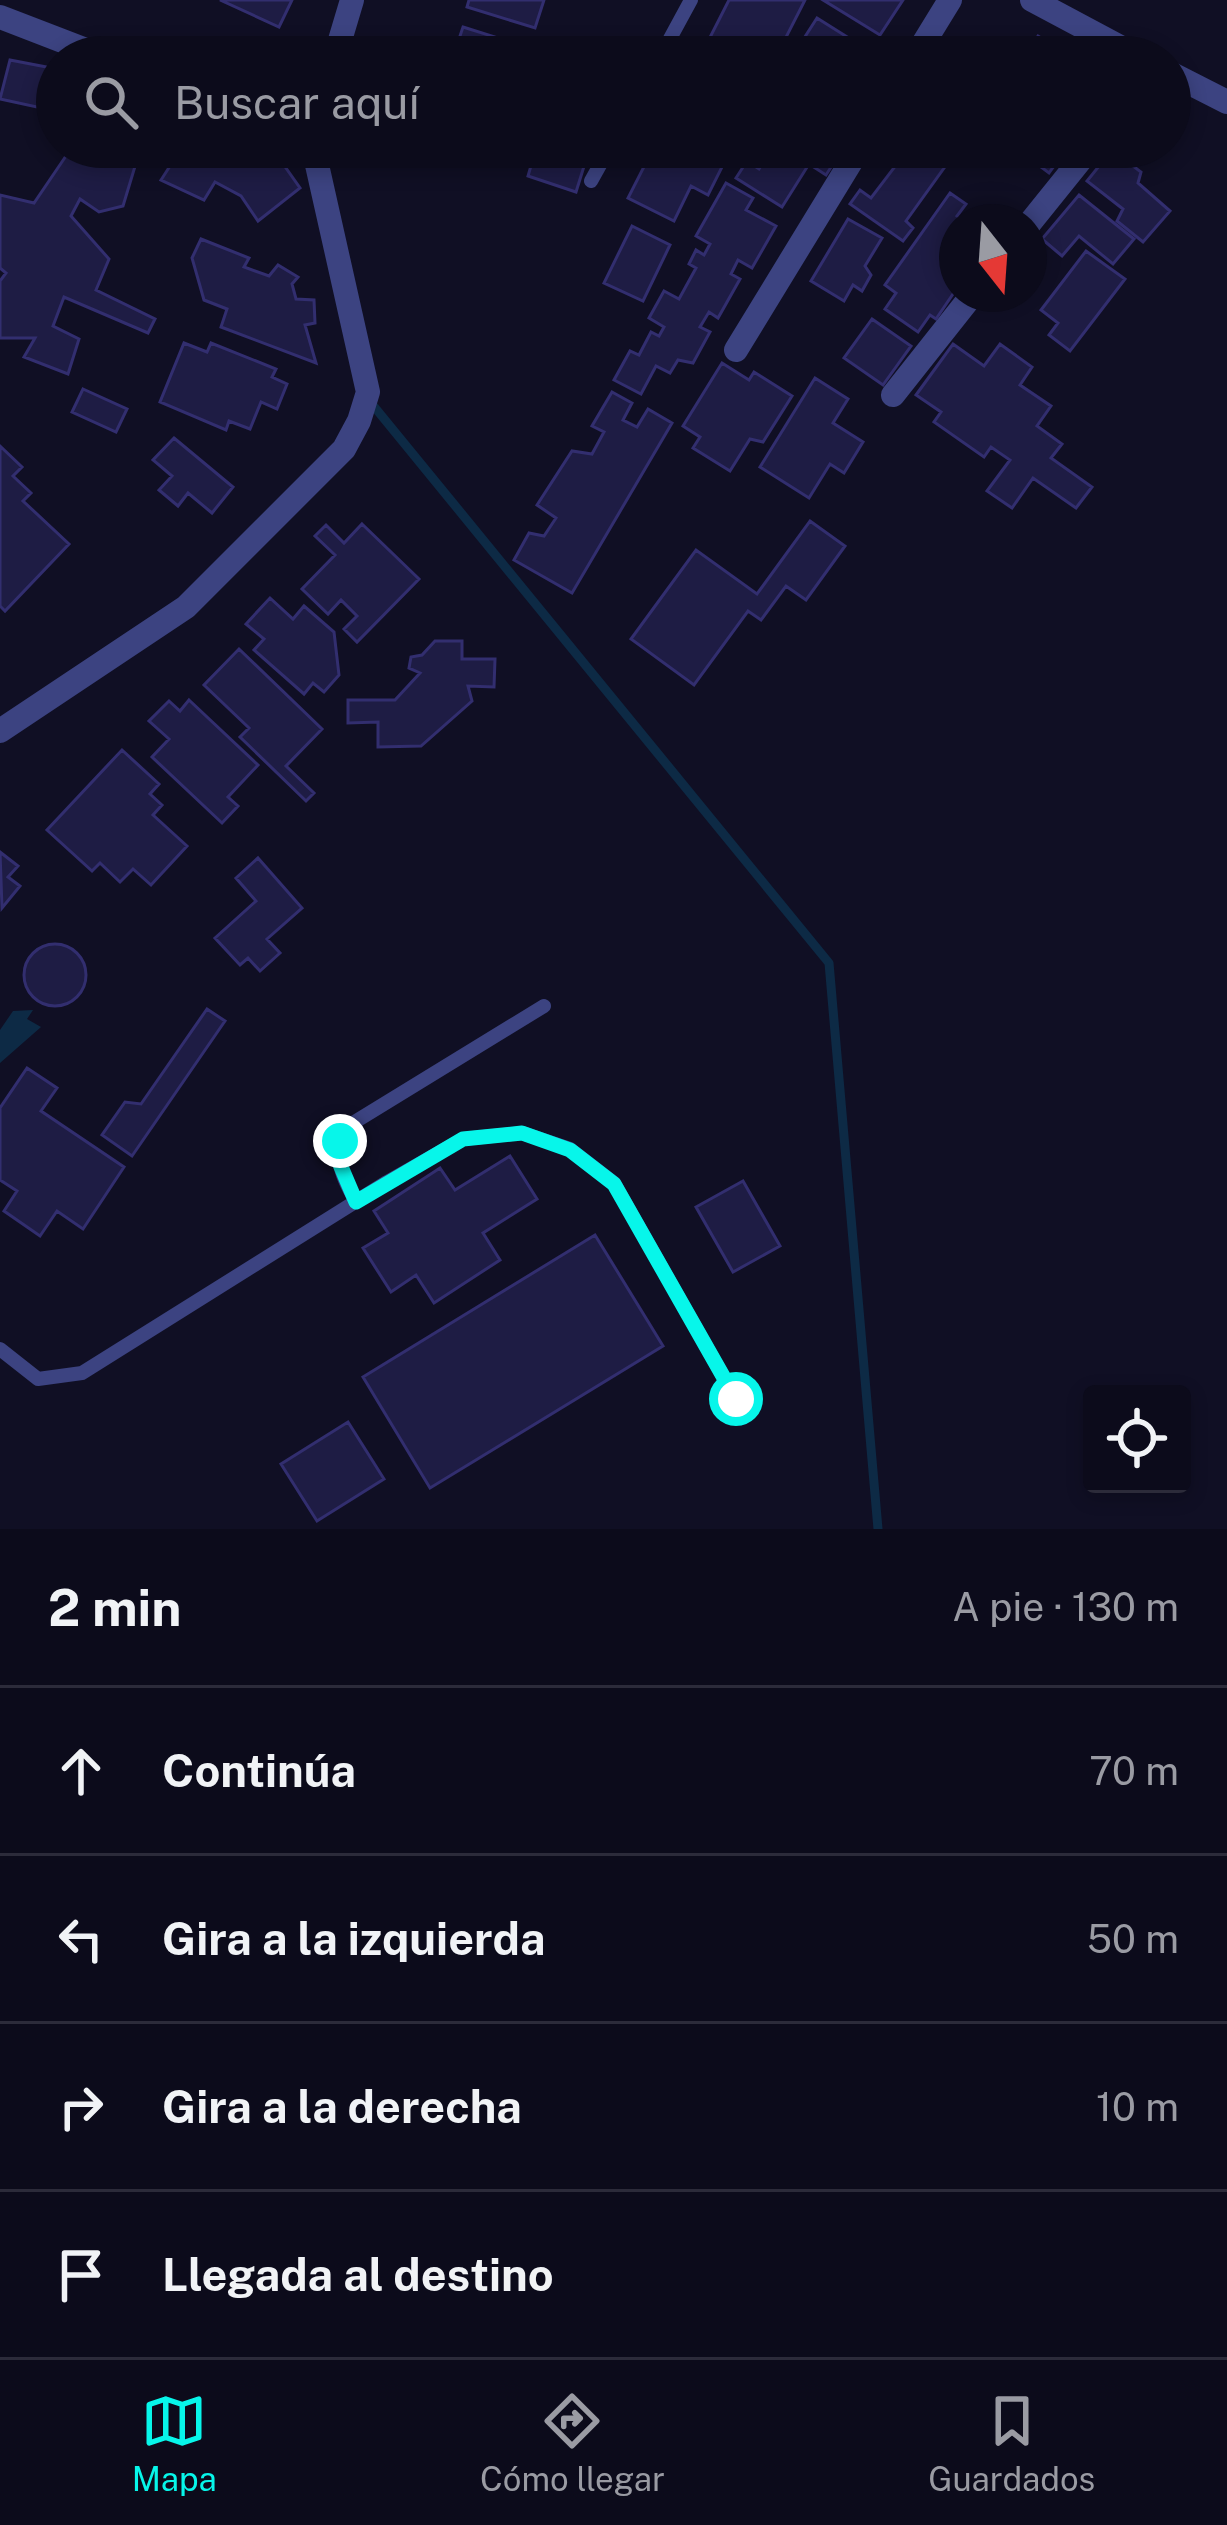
<!DOCTYPE html>
<html lang="es">
<meta charset="utf-8">
<style>
:root{--surface:#0c0b1b;--page:#1a1928;--text:#f1f3f6;--muted:#9a9ba3;--line:#2c2b3a;--accent:#07f6ea}
body{margin:0;font-family:"Public Sans",sans-serif;background:var(--page);color:var(--text)}
.controls{position:absolute;right:36px;bottom:36px;display:grid;overflow:hidden;border-radius:12px;box-shadow:0 6px 18px #0003}
.controls button{width:108px;height:108px;display:grid;place-items:center;padding:0;border:0;border-bottom:3px solid var(--line);background:var(--surface);color:var(--text);font:60px sans-serif}
.compass{position:absolute;left:939px;top:204px;width:108px;height:108px;border-radius:50%;background:var(--surface);box-shadow:0 6px 18px #0003;rotate:163deg}
.stop{position:absolute;width:36px;height:36px;margin:-27px;border:9px solid #07f6ea;border-radius:50%;background:#fff}
.stop.end{background:#07f6ea;border-color:#fff;box-shadow:0 3px 12px #0008}
.list{margin:0;padding:0;list-style:none}
h2{display:flex;justify-content:space-between;align-items:center;height:156px;margin:0;padding:0 48px;font-size:51px}
h2 small{font-size:39px;font-weight:400;color:var(--muted)}
.list li{display:grid;grid-template-columns:78px 1fr auto;gap:36px;align-items:center;box-sizing:border-box;height:168px;padding:0 48px;border-top:3px solid var(--line)}
.list b{display:block;font-size:45px;white-space:nowrap}
.list em{font-size:39px;font-style:normal;color:var(--muted)}
.icon{flex:none;width:66px;height:66px;fill:none;stroke:currentColor;stroke-width:2;stroke-linecap:round;stroke-linejoin:round}
.map{position:relative;flex:none;width:1227px;height:1529px;overflow:hidden}
.search{position:absolute;background:var(--surface);box-shadow:0 6px 18px #0003;left:36px;right:36px;top:36px;height:132px;display:flex;align-items:center;gap:30px;box-sizing:border-box;padding:0 42px;border-radius:66px;color:var(--muted);font-size:45px}
.sheet{height:828px;background:var(--surface)}
nav{display:flex;justify-content:space-around;align-items:center;box-sizing:border-box;height:168px;border-top:3px solid var(--line);background:var(--surface);font-size:33px;color:var(--muted)}
nav a{display:grid;justify-items:center;gap:6px}
nav .on{color:var(--accent)}
.map>svg:first-child{display:block}
.water{fill:#0d2a45}
.lines{fill:none;stroke-linecap:round;stroke-linejoin:round}
.stream{stroke:#0d2a45;stroke-width:9}
.building{fill:#1e1c44;stroke:#322e6f;stroke-width:3}
.lane{stroke:#3c4381;stroke-width:14}
.street{stroke:#3c4381;stroke-width:24}
.route{stroke:#07f6ea;stroke-width:15}
</style>
<div class="map">
<svg width="1227" height="1529" viewBox="0 0 1227 1529">
<rect width="100%" height="100%" fill="#100f24"/>
<path class="water" d="M33,1010l-6,9 14,8 -41,36v-33l13,-19z"/>
<g class="lines">
<path class="stream" d="M372,404l457,559 49,566"/>
</g>
<path class="building" d="M220,0h72l-13,27z
M469,0h75l-9,28 -68,-21z
M729,0h76l-27,53 -12,-7 -6,11h-60z
M823,0h80l-23,35z
M817,18l62,39h-63l-17,-11z
M463,27l67,21 -2,9h-75z
M1038,36l32,21h-46z
M10,60l47,9v65l-15,-26 -42,-9z
M65,147h88l-5,19 -12,-3 -13,43 -24,6 -19,-13 -9,17 38,43 -13,31 59,29 -7,14 -84,-36 -11,29 26,13 -11,35 -44,-17 11,-19h-35v-57l6,-8 -6,-5v-73l34,8 34,-50z
M161,147h100l15,7 24,34 -42,33 -17,-25 -26,-14 -11,18 -43,-20 9,-14 -14,-5z
M514,147h76l-14,45 -48,-16 5,-17 -22,-1z
M654,147h78l-24,48 -17,-9 -17,35 -46,-23z
M749,147h95l-18,28 -17,-11 -27,43 -46,-29 11,-17 12,8 7,-11z
M886,147h29l29,21 -38,53 7,7 -10,13 -53,-37 10,-14 11,8 29,-38z
M1014,147h54l-19,26z
M1112,150l29,22 -3,11 32,28 -27,31 -26,-21 6,-12 -36,-28z
M726,183l27,15 -7,12 30,16 -24,42 -14,-8 -7,14 9,5 -22,39 -9,-6 -9,15 10,5 -17,31 -15,-3 -8,13 -14,-7 -15,28 -27,-14 16,-29 9,4 12,-23 8,4 5,-9 -15,-9 15,-27 15,8 17,-31 -7,-4 7,-14 8,5 6,-11 -14,-8z
M950,193l16,11 -9,12 8,6h-8v66l-21,31 -6,-4 -12,17 -33,-23 11,-16 -11,-8z
M1079,195l55,44 -21,25 -34,-28 -17,20 -20,-17z
M848,219l34,19 -17,28 6,9 -9,16 -9,-6 -9,16 -33,-20z
M632,226l38,19 -27,56 -39,-18z
M201,239l48,19 -5,9 25,9 9,-11 20,12 -6,7 4,15 18,1 1,23 -10,2 11,38 -95,-36 6,-18 -23,-9 -12,-42z
M1086,251l39,28 -55,72 -21,-16 9,-12 -17,-13z
M872,319l39,27 -28,39 -39,-27z
M184,343l23,9 4,-9 65,26 -4,8 15,7 -10,25 -16,-7 -11,27 -21,-8 -3,9 -66,-28z
M953,344l31,22 16,-22 32,23 -12,18 31,21 -14,20 25,18 -11,14 41,29 -16,21 -43,-30 -21,30 -25,-17 23,-31 -19,-13 -7,10 -50,-35 7,-10 -25,-17z
M722,363l27,17 5,-8 38,24 -29,46 -13,-3 -20,32 -37,-23 7,-11 -17,-11z
M815,378l33,21 -15,24 30,19 -19,31 -14,-9 -21,34 -49,-31z
M83,389l44,20 -11,23 -44,-20z
M612,392l20,11 -9,17 14,7 11,-18 24,14 -100,170 -58,-33 15,-27 15,3 12,-18 -19,-13 35,-54 20,3 12,-22 -12,-6z
M174,438l59,49 -21,26 -24,-20 -10,13 -19,-16 13,-14 -19,-16z
M0,446l22,21 -9,9 18,17 -8,8 46,43 -64,67 -5,-5z
M810,521l35,25 -39,54 -20,-14 -25,34 -13,-9 -54,74 -63,-46 65,-89 61,44z
M362,524l57,55 -62,63 -13,-13 13,-13 -16,-16 -13,14 -26,-25 33,-34 -20,-19 11,-11 18,18z
M270,598l23,21 11,-13 30,26 5,43 -15,17 -11,-9 -9,11 -50,-44 10,-11 -18,-15z
M435,641h27v18h33l-1,28 -26,-1 4,15 -51,45 -43,1v-25l-30,1v-23h47l25,-27 -11,-5 2,-11 11,-2z
M239,649l83,80 -36,37 28,27 -8,8 -66,-64 9,-9 -45,-43z
M189,700l69,65 -30,32 10,9 -16,17 -70,-66 17,-18 -20,-18 20,-20 11,10z
M122,750l37,34 -9,10 12,11 -9,10 34,31 -36,39 -18,-16 -13,13 -20,-19 -8,8 -45,-41z
M0,852l18,14 -10,11 12,9 -18,22z
M258,858l44,50 -35,31 13,14 -20,18 -12,-13 -8,7 -25,-27 41,-37 -20,-23z
M24 975a31 31 0 1 1 62 0a31 31 0 1 1-62 0Z
M207,1009l18,12 -93,135 -30,-21 23,-33 16,2z
M27,1068l30,20 -16,23 83,56 -41,62 -26,-18 -17,25 -36,-25 13,-20 -17,-11v-72z
M510,1156l27,43 -54,34 17,27 -66,43 -18,-28 -25,17 -28,-44 25,-15 -14,-22 66,-43 15,22z
M743,1181l37,65 -47,26 -37,-65z
M595,1235l68,111 -233,142 -67,-111z
M348,1422l36,57 -67,42 -36,-57z"/>
<g class="lines">
<path class="lane" d="M660,57l31,-57
M591,181l19,-34
M356,1202c-17,-31 -25,-49 -3,-79l191,-117
M0,1349l38,30 44,-6 305,-191 76,-43 59,-6 48,16 44,34 122,216"/>
<path class="street" d="M1032,0l107,57
M0,17l104,40
M335,57l17,-57
M915,57l35,-57
M1170,73l57,29
M1029,224l62,-77
M736,350l124,-203
M893,395l80,-101
M0,731l186,-124 158,-158 15,-28 9,-29 -55,-245"/>
</g>
<g class="lines">
<path class="route" d="M340,1141l-1,21 17,40 107,-63 59,-6 48,17 44,34 122,215"/>
</g>
</svg>
<div class="controls">
<button><svg class="icon" aria-label="locate" viewBox="0 0 24 24"><circle cx="12" cy="12" r="6"/><path d="M12 2v4M12 18v4M2 12h4M18 12h4"/></svg></button>
</div>
<svg class="compass" viewBox="-18 -18 36 36"><path d="M0-13l5 13h-10z" fill="#e53935"/><path d="M0 13l5-13h-10z" fill="#9a9ba3"/></svg>
<div class="stop" style="left:736px;top:1399px"></div>
<div class="stop end" style="left:340px;top:1141px"></div>
<div class="search"><svg class="icon" aria-label="search" viewBox="0 0 24 24"><circle cx="10" cy="10" r="6"/><path d="M15 15l6 6"/></svg>Buscar aquí</div>
</div>
<section class="sheet">
<h2>2 min<small>A pie · 130 m</small></h2>
<ul class="list">
<li><svg class="icon" aria-label="ahead" viewBox="0 0 24 24"><path d="M12 20V5M6 11l6-6 6 6"/></svg><div><b>Continúa</b></div><em>70 m</em></li>
<li><svg class="icon" aria-label="left" viewBox="0 0 24 24"><path d="M17 20v-9H6M10 6l-5 5 5 5"/></svg><div><b>Gira a la izquierda</b></div><em>50 m</em></li>
<li><svg class="icon" aria-label="right" viewBox="0 0 24 24"><path d="M7 20v-9h11M14 6l5 5-5 5"/></svg><div><b>Gira a la derecha</b></div><em>10 m</em></li>
<li><svg class="icon" aria-label="arrive" viewBox="0 0 24 24"><path d="M6 21V4h12l-3 4 3 4H6"/></svg><div><b>Llegada al destino</b></div></li>
</ul>
</section>
<nav>
<a class="on"><svg class="icon" aria-label="map" viewBox="0 0 24 24"><path d="M3 6l6-2 6 2 6-2v14l-6 2-6-2-6 2zM9 4v14M15 6v14"/></svg>Mapa</a>
<a><svg class="icon" aria-label="directions" viewBox="0 0 24 24"><path d="M12 3l9 9-9 9-9-9zM9 14v-3h6M13 9l2 2-2 2"/></svg>Cómo llegar</a>
<a><svg class="icon" aria-label="saved" viewBox="0 0 24 24"><path d="M7 4h10v16l-5-4-5 4z"/></svg>Guardados</a>
</nav>
